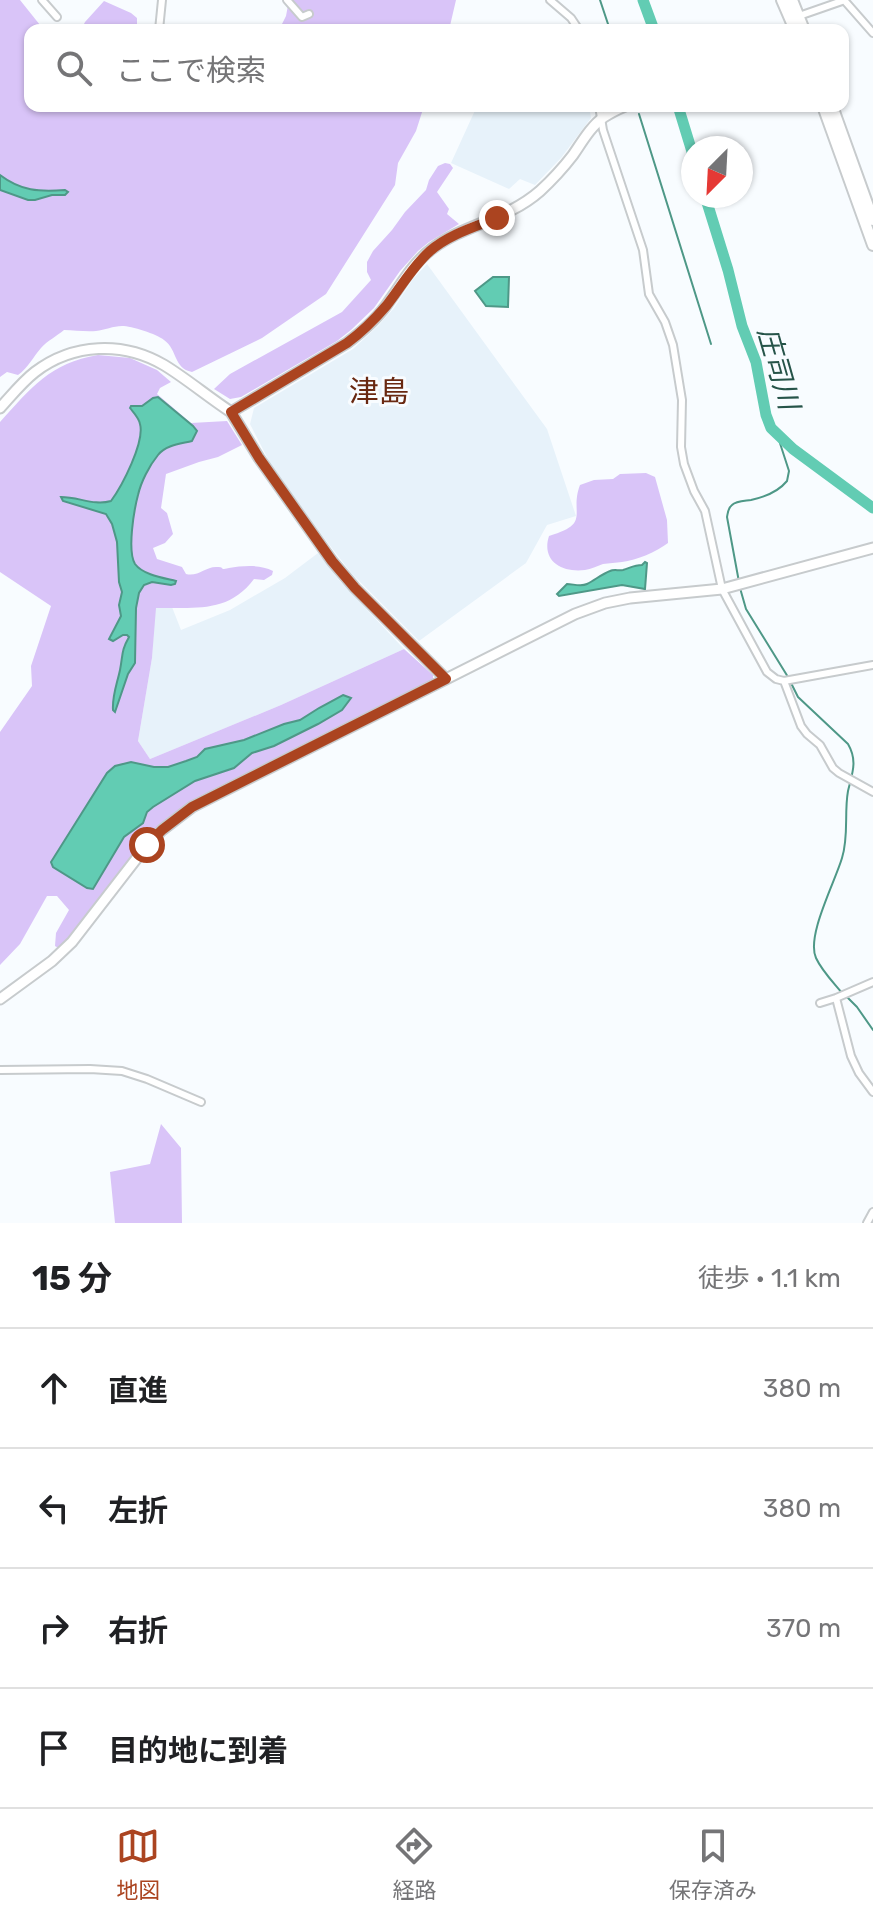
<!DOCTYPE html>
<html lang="ja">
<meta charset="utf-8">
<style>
:root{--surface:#fff;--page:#f6f6f6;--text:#202124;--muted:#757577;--line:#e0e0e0;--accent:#ab4420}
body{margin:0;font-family:Rubik,"Noto Sans JP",sans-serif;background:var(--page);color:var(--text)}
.compass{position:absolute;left:681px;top:136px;width:72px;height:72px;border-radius:50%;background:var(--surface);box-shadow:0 2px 6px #0004;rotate:204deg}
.stop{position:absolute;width:24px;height:24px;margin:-18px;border:6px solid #ab4420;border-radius:50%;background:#fff}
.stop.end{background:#ab4420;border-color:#fff;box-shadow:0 2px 8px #0008}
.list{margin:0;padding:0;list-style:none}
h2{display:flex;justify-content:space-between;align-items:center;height:104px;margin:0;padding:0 32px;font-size:34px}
h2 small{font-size:26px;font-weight:400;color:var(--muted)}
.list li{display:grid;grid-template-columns:52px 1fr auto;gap:24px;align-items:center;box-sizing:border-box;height:120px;padding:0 32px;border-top:2px solid var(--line)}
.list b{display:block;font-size:30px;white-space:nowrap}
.list em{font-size:26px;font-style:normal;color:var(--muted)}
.icon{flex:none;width:44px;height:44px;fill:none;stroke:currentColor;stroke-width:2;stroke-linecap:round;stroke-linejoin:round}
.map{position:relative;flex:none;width:873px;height:1223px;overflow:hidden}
.search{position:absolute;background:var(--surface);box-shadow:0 2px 6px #0004;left:24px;right:24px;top:24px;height:88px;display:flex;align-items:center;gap:20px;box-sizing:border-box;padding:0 28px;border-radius:16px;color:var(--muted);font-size:30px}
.sheet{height:584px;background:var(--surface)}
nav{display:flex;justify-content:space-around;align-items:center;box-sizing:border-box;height:112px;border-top:2px solid var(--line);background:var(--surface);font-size:22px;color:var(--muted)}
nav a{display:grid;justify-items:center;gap:4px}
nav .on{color:var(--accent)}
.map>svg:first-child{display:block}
.built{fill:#e7f2fa}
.green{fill:#d9c4f8}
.water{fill:#62ccb3;stroke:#4e9887;stroke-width:2}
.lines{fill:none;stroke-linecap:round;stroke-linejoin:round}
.stream{stroke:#4e9887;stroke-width:2}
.river{stroke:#62ccb3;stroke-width:11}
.street-casing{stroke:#c7cbcd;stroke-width:10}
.secondary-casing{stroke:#c7cbcd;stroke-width:13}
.primary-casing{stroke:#c7cbcd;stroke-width:14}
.street{stroke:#fff;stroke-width:6}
.secondary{stroke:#fff;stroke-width:9}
.primary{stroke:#fff;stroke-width:10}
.route{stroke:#ab4420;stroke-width:10}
.labels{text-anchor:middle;stroke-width:6;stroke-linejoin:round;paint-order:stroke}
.water-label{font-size:28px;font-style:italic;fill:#265449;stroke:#f8fcff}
.quarter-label{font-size:30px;fill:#692811;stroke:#f8fcff}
</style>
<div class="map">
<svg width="873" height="1223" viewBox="0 0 873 1223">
<rect width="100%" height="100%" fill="#f8fcff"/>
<path class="built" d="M477,106h112l2,12 -30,40 -26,27 -15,-6 -11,10 -58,-26z
M427,264l120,165 29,87 -29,9 -21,38 -107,78 -67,-67 -28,-36 -53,-73 -21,-41 4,-16 99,-59 25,-23 16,-18 19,-29z
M318,553l21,27 65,69 -123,56 -131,54 -12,-18 14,-83 3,-50 17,-1 9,23 49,-20 55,-32z"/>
<path class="green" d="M0,0h20l24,30h-14v76h394l-8,25 -18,32 -3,22 -69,109 -64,44 -70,34c-19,-4 -14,-22 -28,-32 -7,-6 -33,-14 -42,-14 -9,0 -17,4 -26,5 -10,1 -22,-1 -32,-1 -7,6 -17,11 -23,18 -8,9 -13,20 -23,27l-11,-3 -7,5z
M289,0h167l-7,30h-170l7,-14z
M104,1l27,12 6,5v12h-56l4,-8z
M445,163l5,1 3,4 -16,24 12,17 -2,5 12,10 -30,18 -11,9 -18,20 -26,37 -23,22 -14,11 -96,56 -11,2 -16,-10 16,-15 112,-62 29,-32 -4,-8v-10l6,-11 19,-21 13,-18 21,-22 3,-10 9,-14z
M98,355l32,3 27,12 14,12 -11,6 -3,6 34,29 36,-2 15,24 -24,12 -19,5 -33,12 -5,34 6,5 6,21 -8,9 -12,5 4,11 25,8 4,7c12,3 19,-7 30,-7 12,0 1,4 13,1 13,-2 31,-4 44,3l-1,4 -8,5 -10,-1c-26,35 -60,28 -98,29l-4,50 -14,83 12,18 131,-54 123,-56 29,26v6l-241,122 -47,40 -85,106 -5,-3 1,-13 13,-23 -12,-14h-10l-27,48 -20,21v-233l32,-46 -1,-20 20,-60 -51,-34v-150c31,-34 50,-59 98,-67z
M646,473l9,4 12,43 1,23c-12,9 -31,17 -46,19 -6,1 -13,1 -19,2 -6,2 -12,5 -18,6 -23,3 -44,-9 -36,-34 43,-13 20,-22 31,-51l14,-5 19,-1 7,-5z
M161,1124l20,24 1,75h-67l-5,-51 40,-8z"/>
<path class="water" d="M0,175c21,16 39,17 65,15l3,2 -3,3h-13l-17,5h-7l-28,-10z
M493,277h16l-1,30 -22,-1 -11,-15z
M158,397l35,29 4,5 -5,10c-12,3 -26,4 -34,14 -9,11 -17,27 -20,40 -4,15 -11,56 -3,69 8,11 29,14 41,17l-1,3 -4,1 -19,-3 -8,3 -5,8 -3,15 -1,55 -7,11 -13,38 -2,-2c-1,-14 4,-26 7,-40 3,-15 1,-19 9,-33l-2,-2h-4l-10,6 -4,-2 12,-23 -2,-11 3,-13 -3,-10 -2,-40 -5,-18 -6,-10 -43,-13 -2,-4c18,0 33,9 50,4 11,-15 34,-59 29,-77 -1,-6 -6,-11 -10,-16l1,-2h11l11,-8z
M645,562l2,1 -2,26 -23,-4 -63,11 -2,-2 10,-10c6,0 14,3 20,0 8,-4 15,-10 23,-13 4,-2 9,0 13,-1 7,-2 11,-5 19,-5z
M343,695l8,3 -9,12 -24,14 -44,22 -22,7 -18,15 -39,13 -42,26 -6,5 -4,11 -19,14 -31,52 -6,-1 -34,-21 -2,-5 56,-89 8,-7 16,-4 23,5h14l18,-6 11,-4 8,-8 39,-9 40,-16 16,-4 19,-12z"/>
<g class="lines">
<path class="stream" d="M600,0l10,30
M639,114l72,230
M739,582l-12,-65c1,-5 1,-9 5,-12 4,-4 13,-4 19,-5 14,-3 27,-8 36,-19l2,-10 -12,-37
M740,588l6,21 42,68
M791,683l7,14 50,47c10,17 4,30 0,47 -4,22 1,45 -6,67 -7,24 -36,78 -26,100 6,13 17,24 26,35
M847,997l10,10 16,23"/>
<path class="river" d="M643,0l11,30
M678,106l15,49
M705,196l23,74 14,56 14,36 10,53 5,13 22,21 80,59"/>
<defs>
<path id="street" d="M42,0l15,17
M287,0l15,17 7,-3
M550,0l21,18 8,12
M844,0l29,33
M799,16l46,-16
M159,30l3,-30
M599,106l4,24 40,120 6,44 16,28 8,23 9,55 -1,47 3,17 10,27 11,20 17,78 45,83 9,7 8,2 89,-16
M784,681l17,45 6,8 13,11 13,23 6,5 34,19
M836,998l15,58 8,17 14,19
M820,1003l16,-5 37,-16
M0,1070l90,-1 32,2 25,8 54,23
M867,1223l6,-11"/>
<path id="secondary" d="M0,408c11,-12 22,-26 35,-36 38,-29 88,-31 129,-7 23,14 44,32 67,47
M446,679l-91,-91 -23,-27 -73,-103 -28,-46 116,-69c16,-12 32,-26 43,-43 13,-18 24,-38 43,-52 32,-24 74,-28 107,-57 12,-11 23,-23 33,-36 9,-13 18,-29 31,-38 6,-4 14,-8 21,-11
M0,999l52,-38 20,-19 75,-97 15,-15 30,-23 383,-193 30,-11 25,-5 92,-9 151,-41"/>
<path id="primary" d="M782,0l13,30
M792,0l12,30
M823,106l50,139
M832,106l41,114"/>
</defs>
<use href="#street" class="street-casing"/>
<use href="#secondary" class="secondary-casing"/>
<use href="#primary" class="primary-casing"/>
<use href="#street" class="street"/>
<use href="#secondary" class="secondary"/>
<use href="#primary" class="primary"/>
</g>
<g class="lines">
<path class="route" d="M147,845l15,-15 30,-23 254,-128 -91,-91 -23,-27 -73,-103 -28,-46 116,-69c15,-11 28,-24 40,-38 15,-19 25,-38 43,-54 18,-16 44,-24 67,-33"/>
</g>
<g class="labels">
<g class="water-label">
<text transform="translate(779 368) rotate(74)" y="10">庄司川</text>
</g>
<g class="quarter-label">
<text x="379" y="402">津島</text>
</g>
</g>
</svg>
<svg class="compass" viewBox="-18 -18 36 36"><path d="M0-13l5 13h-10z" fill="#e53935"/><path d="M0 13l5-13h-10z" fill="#757577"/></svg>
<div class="stop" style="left:147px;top:845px"></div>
<div class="stop end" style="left:497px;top:218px"></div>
<div class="search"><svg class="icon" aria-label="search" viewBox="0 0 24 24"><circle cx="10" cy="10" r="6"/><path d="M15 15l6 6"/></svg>ここで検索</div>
</div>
<section class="sheet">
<h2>15 分<small>徒歩 · 1.1 km</small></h2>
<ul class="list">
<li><svg class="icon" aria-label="ahead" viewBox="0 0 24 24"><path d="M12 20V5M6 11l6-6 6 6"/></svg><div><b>直進</b></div><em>380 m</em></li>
<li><svg class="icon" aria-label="left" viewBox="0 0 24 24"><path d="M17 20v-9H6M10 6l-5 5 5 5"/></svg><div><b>左折</b></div><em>380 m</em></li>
<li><svg class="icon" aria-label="right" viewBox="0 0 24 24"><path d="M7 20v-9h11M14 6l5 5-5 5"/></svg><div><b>右折</b></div><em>370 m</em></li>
<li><svg class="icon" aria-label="arrive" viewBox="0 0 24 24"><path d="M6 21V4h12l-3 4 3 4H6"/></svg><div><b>目的地に到着</b></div></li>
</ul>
</section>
<nav>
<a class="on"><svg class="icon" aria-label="map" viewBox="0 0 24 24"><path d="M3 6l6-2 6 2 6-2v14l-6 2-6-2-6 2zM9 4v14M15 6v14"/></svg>地図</a>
<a><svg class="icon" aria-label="directions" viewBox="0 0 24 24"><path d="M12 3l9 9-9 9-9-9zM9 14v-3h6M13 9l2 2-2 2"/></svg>経路</a>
<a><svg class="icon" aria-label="saved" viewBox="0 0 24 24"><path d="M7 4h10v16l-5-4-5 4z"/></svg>保存済み</a>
</nav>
